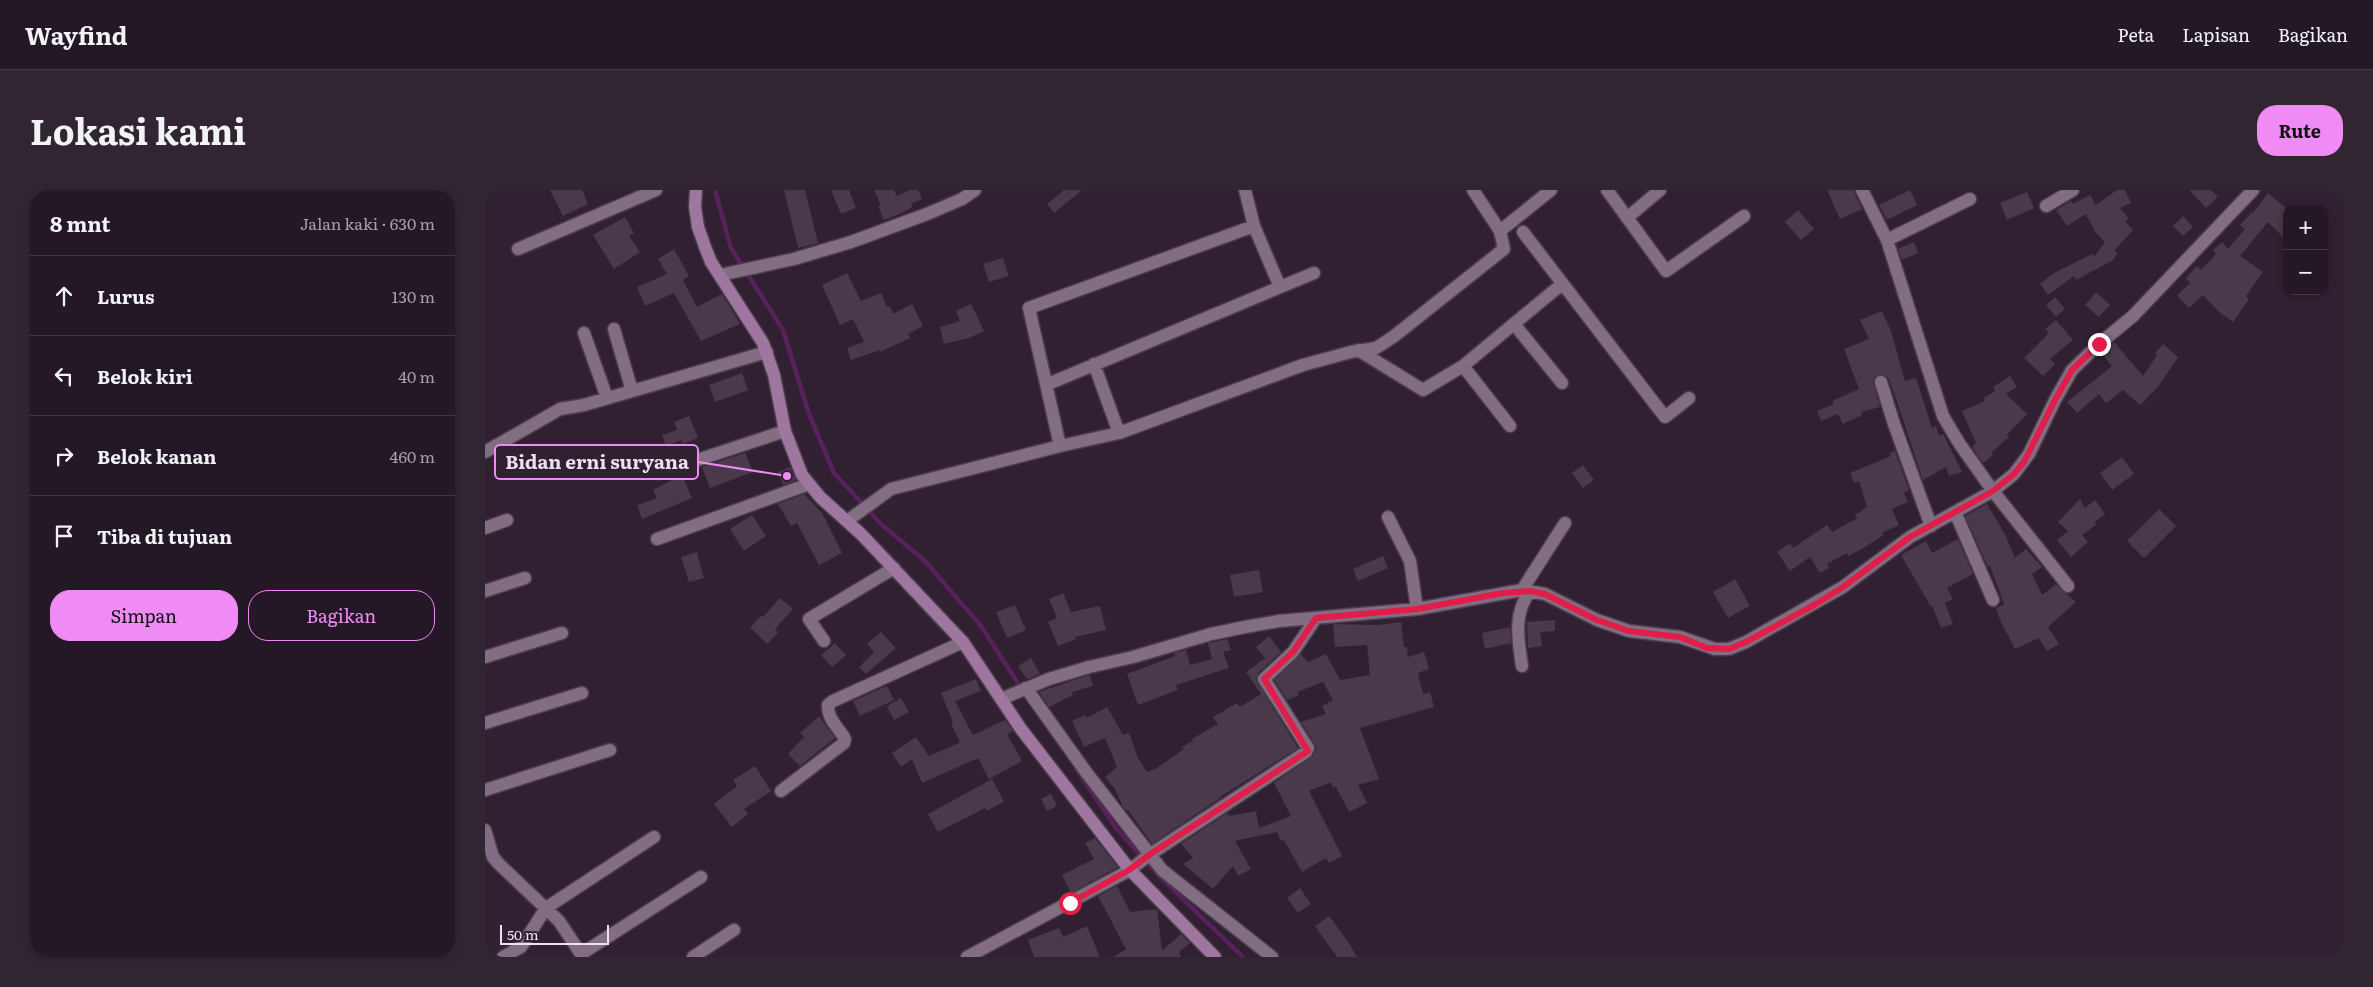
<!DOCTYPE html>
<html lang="id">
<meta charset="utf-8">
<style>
:root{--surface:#251826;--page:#312532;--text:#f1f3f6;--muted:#a3a0a7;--line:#423743;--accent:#f08bf5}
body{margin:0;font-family:Literata,serif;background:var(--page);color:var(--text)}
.controls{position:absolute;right:15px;top:15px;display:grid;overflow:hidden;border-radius:10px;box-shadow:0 2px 8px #0003}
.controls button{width:45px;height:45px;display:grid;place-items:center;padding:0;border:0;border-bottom:1px solid var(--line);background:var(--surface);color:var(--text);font:25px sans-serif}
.scale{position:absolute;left:15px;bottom:12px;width:109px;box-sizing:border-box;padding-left:5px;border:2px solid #ede1ed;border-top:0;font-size:14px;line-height:18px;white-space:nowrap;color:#ede1ed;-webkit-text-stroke:4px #312032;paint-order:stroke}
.stop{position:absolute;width:15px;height:15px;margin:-11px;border:4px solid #e11d48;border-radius:50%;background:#fff}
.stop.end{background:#e11d48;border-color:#fff;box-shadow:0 1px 5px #0008}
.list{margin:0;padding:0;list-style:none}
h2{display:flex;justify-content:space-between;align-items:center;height:65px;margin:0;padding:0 20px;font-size:21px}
h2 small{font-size:16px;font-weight:400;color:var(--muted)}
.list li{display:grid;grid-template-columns:32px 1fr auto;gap:15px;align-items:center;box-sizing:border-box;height:80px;padding:0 20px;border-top:1px solid var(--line)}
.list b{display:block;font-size:19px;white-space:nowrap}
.list em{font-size:16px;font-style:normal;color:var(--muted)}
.actions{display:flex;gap:10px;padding:15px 20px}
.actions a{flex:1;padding:11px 0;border:1px solid var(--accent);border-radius:20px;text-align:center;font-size:18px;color:var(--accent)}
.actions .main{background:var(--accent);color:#111}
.icon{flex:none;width:28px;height:28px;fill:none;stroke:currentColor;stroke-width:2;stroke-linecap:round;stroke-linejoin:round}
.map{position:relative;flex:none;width:1858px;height:767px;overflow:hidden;border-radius:20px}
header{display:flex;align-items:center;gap:30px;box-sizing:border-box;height:70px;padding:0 25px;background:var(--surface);border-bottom:1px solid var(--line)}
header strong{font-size:24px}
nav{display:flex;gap:28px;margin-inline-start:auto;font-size:18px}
.intro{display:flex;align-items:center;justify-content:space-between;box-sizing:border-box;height:120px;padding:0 30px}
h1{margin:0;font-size:35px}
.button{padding:12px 22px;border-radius:20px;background:var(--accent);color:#111;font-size:18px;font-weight:700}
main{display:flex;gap:30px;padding:0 30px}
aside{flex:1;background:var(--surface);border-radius:20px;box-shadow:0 2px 8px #0003}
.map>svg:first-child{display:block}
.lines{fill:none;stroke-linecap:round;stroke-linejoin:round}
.stream{stroke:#58215b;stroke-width:4.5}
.building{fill:#4a384b}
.street-casing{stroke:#4c3d4d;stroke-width:15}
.secondary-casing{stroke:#4c3d4d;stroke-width:15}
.street{stroke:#826d83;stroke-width:12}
.secondary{stroke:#9e76a0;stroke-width:12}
.route{stroke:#e11d48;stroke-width:6}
.leader{fill:none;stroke:#f08bf5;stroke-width:2}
.callout-dot{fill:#f08bf5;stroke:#312032;stroke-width:2}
.callout{fill:#312032;stroke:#f08bf5;stroke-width:2}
.callout-label{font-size:19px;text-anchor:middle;font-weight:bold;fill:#ede1ed}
</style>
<header>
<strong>Wayfind</strong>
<nav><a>Peta</a><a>Lapisan</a><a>Bagikan</a></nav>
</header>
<div class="intro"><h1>Lokasi kami</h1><a class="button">Rute</a></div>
<main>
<aside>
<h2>8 mnt<small>Jalan kaki · 630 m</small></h2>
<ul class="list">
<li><svg class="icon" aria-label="ahead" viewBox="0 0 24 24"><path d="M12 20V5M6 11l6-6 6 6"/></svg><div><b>Lurus</b></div><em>130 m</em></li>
<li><svg class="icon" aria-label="left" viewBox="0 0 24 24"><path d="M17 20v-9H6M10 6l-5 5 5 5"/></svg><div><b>Belok kiri</b></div><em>40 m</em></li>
<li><svg class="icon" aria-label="right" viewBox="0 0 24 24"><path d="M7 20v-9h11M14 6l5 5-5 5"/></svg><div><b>Belok kanan</b></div><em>460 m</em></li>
<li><svg class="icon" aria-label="arrive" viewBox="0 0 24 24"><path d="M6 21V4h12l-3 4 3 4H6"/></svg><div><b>Tiba di tujuan</b></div></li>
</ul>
<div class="actions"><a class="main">Simpan</a><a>Bagikan</a></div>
</aside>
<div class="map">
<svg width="1858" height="767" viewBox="0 0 1858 767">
<rect width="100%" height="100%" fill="#312032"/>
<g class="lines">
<path class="stream" d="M230,0l16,58 52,82 26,84 25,59 47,51 44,37 56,65 40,62
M591,579l40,59 44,49 83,80"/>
</g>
<path class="building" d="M65,0h32l6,14 -25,12z
M299,0h21l13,53 -20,5z
M346,0h18l7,18 -15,6z
M389,0h20l3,6 12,-6h9l4,9 -11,5 1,3 -10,6 -18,7 -6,-14 3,-1z
M579,0h18l-28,23 -7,-9z
M1342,0h26l9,19 -22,10z
M1425,0l7,15 -30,15 -8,-15z
M1632,0h8l6,13 -11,5 9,11 -4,3 8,8 -19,21 4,2 -5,7 -37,20 -2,-4 -26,19 -8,-11 14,-11 38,-19 2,3 11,-15 -9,-9 -10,-19 -19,12 -11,-16 15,-9 2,3 17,-9 6,10z
M1704,0h22l7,7 -12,11z
M1542,2l7,16 -27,12 -7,-17z
M1783,3l19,16v32l-19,-19 -28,34 23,16 -17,24 3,3 -16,23 -14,-10 -16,-17 -14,13 -12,-13 13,-12 -4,-5 11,-12 4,4 15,-16 -3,-4 9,-8 6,7 17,-20 -5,-4 12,-13 1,1z
M1313,20l16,19 -13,11 -16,-18z
M1698,26l10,11 -10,9 -10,-10z
M140,27l9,16 -5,3 11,16 -26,17 -21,-34z
M1429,52l4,11 -16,7 -4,-11z
M189,59l15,27 -6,4 14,27 25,-13 18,30 -39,17 -27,-48 -29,13 -8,-19 30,-13 -9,-15z
M518,68l6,18 -20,6 -6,-18z
M362,83l14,28 20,-8 6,14 3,-1 3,8 19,-10 11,22 -15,8 2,4 -30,14v-2l-29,10 -4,-12 17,-6 -11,-23 -13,6 -18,-40z
M1611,102l14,13 -11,12 -14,-12z
M1570,107l10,12 -9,8 -10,-12z
M486,114l13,27 -15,7 -25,6 -4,-17 20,-6 -4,-10z
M1397,121l9,20 14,50 11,-3 16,50 4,-2 3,10 4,-2 19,38 -13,4 -3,-9 -23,13 -26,-78 -8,-23 -6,-5h-5l-5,7 7,26 -19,5 1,3 -19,9 -5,-10 -17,7 -4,-10 17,-7 -2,-3 27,-12 -15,-40 25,-10 -9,-19z
M1571,130l17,20 -23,19 5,5 -12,12 -19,-18 25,-25 -4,-4z
M1629,152l29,34 14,-21 -2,-2 8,-9 15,13 -20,30 -18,18 -17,-15 -17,13 -7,-9 -22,19 -10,-11 45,-36 -11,-13z
M257,183l6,17 -33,12 -6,-17z
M1525,186l7,11 -11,7 21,20 -20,21 2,2 -18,16 2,2 -10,8 -11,-16 4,-4 -14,-32 23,-10 -1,-3 11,-7 -2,-4z
M204,226l9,22 -15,6 -2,-4 -15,6 -4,-11 15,-5 -3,-8z
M1410,261l14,39 -5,3 4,9 -16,7 7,16 -17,8 2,2 -24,15 -12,6 -1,-3 -20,11 2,4 -9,5 -10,-16 -20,14 -13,-19 13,-9 3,5 34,-23 5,7 25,-14 -2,-3 12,-8 -8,-26 -5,2 -4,-10 41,-17 -1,-3z
M260,263l8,19 -43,16 -8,-21z
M1637,267l12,17 -22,16 -12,-17z
M1098,275l11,15 -11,8 -11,-15z
M305,277l6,13 -13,5 -5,-13z
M197,285l10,23 -50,21 -5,-14 20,-7 -4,-8z
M319,304l18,19 20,40 -23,12 -22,-42 -6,3 -13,-22z
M1595,309l5,9 10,-8 10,14 -10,8 1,3 -14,10 6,7 -17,15 -14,-17 11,-9 -10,-9z
M1502,314l18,30 10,24 11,-9 16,18 -10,7 10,21 14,-11 20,18 -28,25 11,17 -12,7 -8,-13 -24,11 -15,-29 -4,-12 8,-4 -14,-38 -2,1 -23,-51z
M1674,319l17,17 -32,32 -17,-17z
M267,325l14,21 -22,15 -14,-22z
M1473,349l15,35 -26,14 6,11 -8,4 8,21 -12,4 -9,-22 -1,1 -30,-52 25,-14 6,12z
M212,362l7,26 -15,4 -8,-25z
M898,366l5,12 -30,13 -5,-12z
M774,380l4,22 -29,5 -4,-22z
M1250,389l15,27 -22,12 -15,-26z
M578,403l8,19 29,-6 6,24 -31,7 1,2 -18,7 -10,-24 9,-4 -8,-19z
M295,408l13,11 -18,20 3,4 -11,11 -17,-17 11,-11 2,1z
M530,415l11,25 -19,8 -11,-26z
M1070,430v11l-15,1 2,14 -14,2 -1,-26z
M916,432l3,25h3l1,10 16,-5 5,17 -11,4 5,21 7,-2 4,15 -74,21 19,51 -21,6 9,18 -18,9 -13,-25 -3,1 -2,-6 -22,9 33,65 -13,7 -3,-5 -24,14 -18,-32 -3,1 -4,-9 -42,9 16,28 -13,7 -5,-10 -20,23 -30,-25 10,-6 -12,-14 46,-31 2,3 27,-5 3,17 32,-12 -17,-33 39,-27 3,-8 -1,-4 -14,-22 25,-8 -4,-8 11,-6 -10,-18 -26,10 2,3 -12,5 -13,-20 27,-26 7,8 18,-8 14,26 30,-5 -3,-30 -32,2 -2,-23 44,1z
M1025,437l1,16 -26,6 -3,-16z
M396,442l15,16 -30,26 -7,-7 15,-15 -7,-8z
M784,446l12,16 -23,21 -2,7 42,68 -78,49v1l-68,46 -24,-34 -1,1 -4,-4 -8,-18 -10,-12 12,-10 -12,-29 -21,9 -12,-26 13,-6 2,3 20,-11 16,28 6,-2 9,25 9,14 10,-4 27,-19 -2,-2 11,-6 -1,-2 26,-15 -5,-7 24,-14 3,4 21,-13 -15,-22 19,-14 -9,-11z
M742,449l4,11 -8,2 6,16 -53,17 2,5 -40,15 -11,-31 48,-18 -1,-3 12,-3 4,15 22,-6 -4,-16z
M350,453l11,12 -14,12 -11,-12z
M546,468l9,16 -13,5 -9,-13z
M605,485l3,11 -21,6 1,3 -24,12 -10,-15z
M491,489l5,12 -26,10 18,34 32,-15 8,11 -6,3 15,27 -33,18 -11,-21 -56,25 -10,-24 -11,8 -9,-14 24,-16 13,19 30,-13 1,-1 -9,-18 2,-2 -12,-29z
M402,496l7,14 -34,16 -7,-15z
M416,508l8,14 -15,8 -7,-14z
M334,526l16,22 -35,28 -12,-12 16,-17 -4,-4z
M270,576l16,25 -27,18 4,5 -16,13 -18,-23 23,-18 -4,-6z
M507,589l12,23 -18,9 -1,-3 -47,24 -10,-18z
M566,604l6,12 -10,5 -6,-12z
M610,648l23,29 -47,26 -9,-18 32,-16 -9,-16z
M632,696l13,26 27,-3 5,42 19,-17 9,9 -11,9 2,5h-68l13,-8 -28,-53z
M815,698l11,16 -13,9 -11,-15z
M844,726l20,27 8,14h-20l-22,-31z
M602,736l13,31h-66l-6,-17 31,-12 4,9z"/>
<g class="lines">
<defs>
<path id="street" d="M760,0l9,36 26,61
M1122,0l59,81 78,-55
M1377,0l25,50 56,176 16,27 34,48 75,95
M1561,16l27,-16
M1142,28l33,-28
M1015,41l51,-41
M1038,42l142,185 24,-19
M1402,50l83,-41
M33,59l138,-59
M235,85l74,-16 57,-17 76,-28 35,-15 13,-9
M1029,134l48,59
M129,139l18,62
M99,143l23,65
M873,160l65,40 40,-24 99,-82
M609,174l25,69
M978,176l47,60
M1396,192l13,42 37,102
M563,194l266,-111
M575,256l-31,-138 225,-82
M0,262l75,-43 24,-4 183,-53
M173,283l127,-42
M1470,322l38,88
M903,327l22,44 7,48
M362,331l44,-32 169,-43 59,-13 184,-68 48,-13 25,-4 17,-11 111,-88 -4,-18 -27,-41
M0,338l22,-8
M172,349l152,-55
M1037,400l43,-67
M0,401l40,-13
M339,451l-15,-22 85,-51
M0,467l77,-24
M1037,476c-4,-27 -9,-52 8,-75
M541,498l60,84 76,98 110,87
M516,509l48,-20 40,-12 44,-10 78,-23 34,-7 34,-6 138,-12 105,-19 23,4 52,26 32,11 51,6 35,12h14l17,-7 97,-55 67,-50 83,-46 21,-17 15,-20 26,-54 17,-30 27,-26 34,-28 120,-126
M0,533l97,-30
M0,600l125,-40
M296,601l63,-48 1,-4c-6,-11 -18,-20 -17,-34l5,-4 130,-59
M0,640l8,27 6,7 60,57 24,36
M96,764l120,-77
M18,767l18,-10 25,-39 108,-71
M208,767l41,-27
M482,767l163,-87 19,-15 157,-103 2,-4 -44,-69 29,-27 23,-34"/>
<path id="secondary" d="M211,0l-1,17 3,20 7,20 6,15 52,81 11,32 11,56 17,44 18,22 41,37 102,108 58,87 109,141 85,87"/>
</defs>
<use href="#street" class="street-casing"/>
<use href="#secondary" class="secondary-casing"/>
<use href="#street" class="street"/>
<use href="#secondary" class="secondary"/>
</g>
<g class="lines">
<path class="route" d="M585,713l59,-33 20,-15 159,-104 -44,-72 29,-27 23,-34 101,-9 86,-16 27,-2 15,3 52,26 32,11 51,6 27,11 22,1 17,-7 70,-38 27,-17 67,-50 83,-46 21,-17 10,-12 31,-62 17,-30 27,-26"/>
</g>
<path class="leader" d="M302 286L213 272"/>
<circle class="callout-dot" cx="302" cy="286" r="5"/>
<rect class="callout" x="10" y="255" width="203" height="34" rx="5"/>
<g class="callout-label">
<text x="112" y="279">Bidan erni suryana</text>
</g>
</svg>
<div class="controls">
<button>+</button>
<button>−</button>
</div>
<div class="scale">50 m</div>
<div class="stop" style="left:585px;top:713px"></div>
<div class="stop end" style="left:1614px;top:154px"></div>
</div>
</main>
